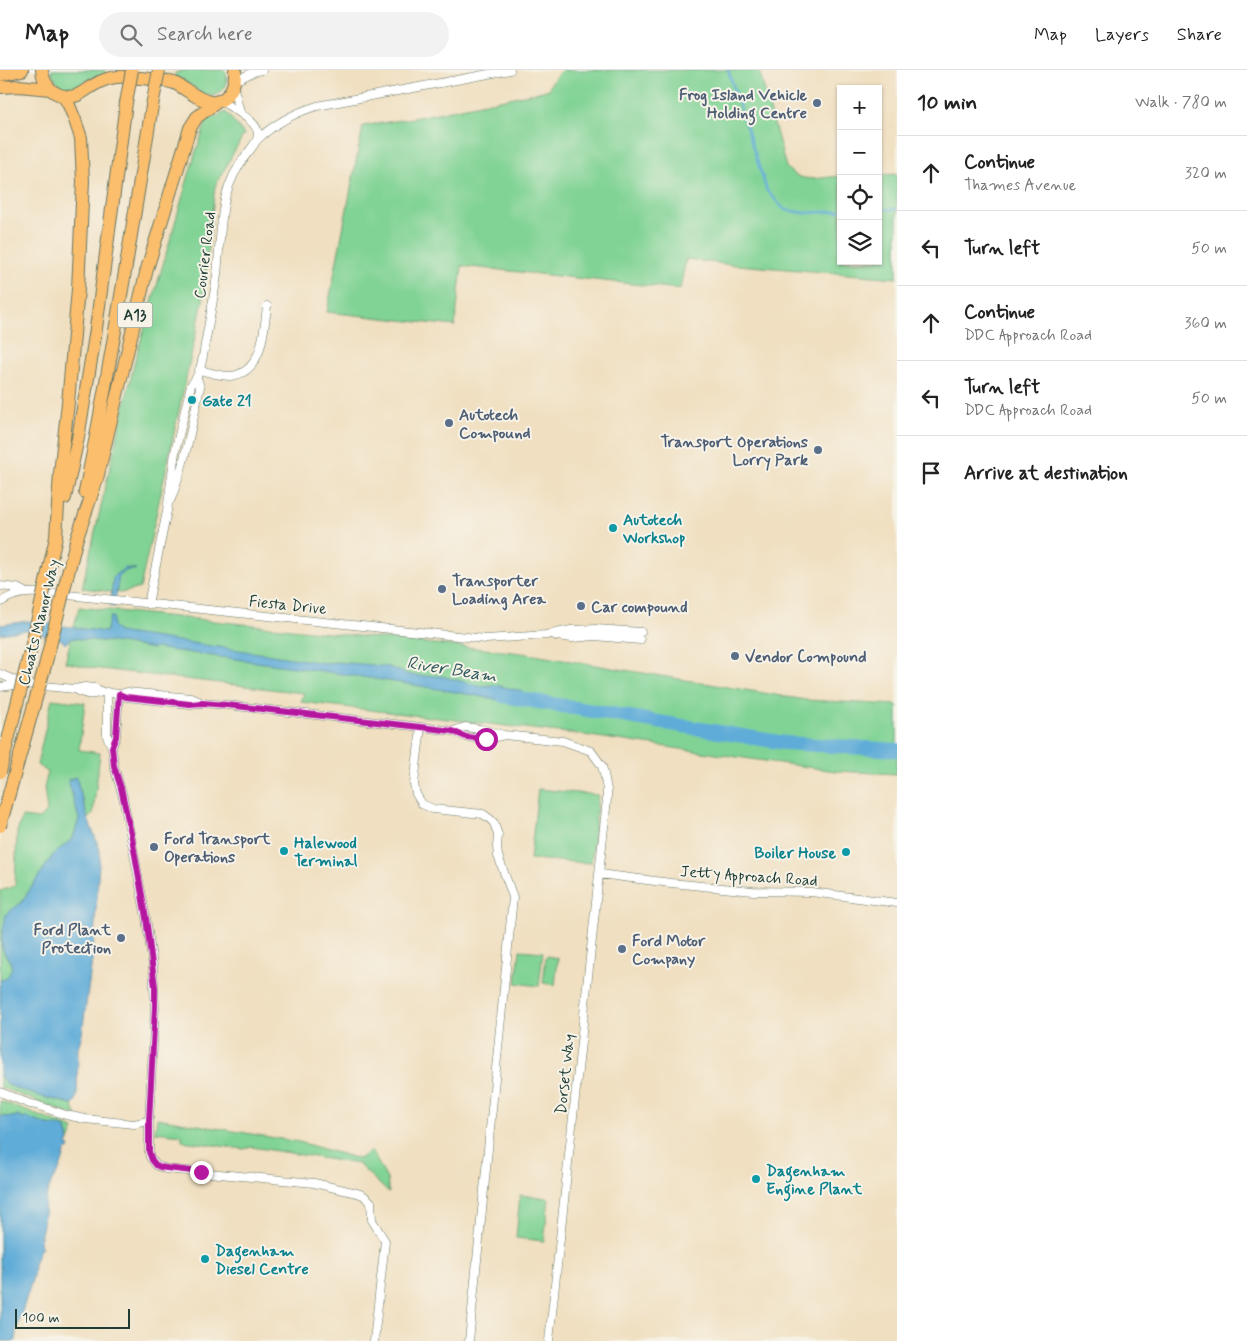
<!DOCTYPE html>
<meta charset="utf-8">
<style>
:root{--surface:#fff;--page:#f2f2f2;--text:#222;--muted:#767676;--line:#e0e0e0}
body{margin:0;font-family:Mynerve,sans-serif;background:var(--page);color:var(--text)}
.controls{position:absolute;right:15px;top:15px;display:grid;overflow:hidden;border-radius:0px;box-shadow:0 1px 4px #0004}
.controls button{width:45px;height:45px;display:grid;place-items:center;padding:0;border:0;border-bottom:1px solid var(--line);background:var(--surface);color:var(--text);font:25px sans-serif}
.scale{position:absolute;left:15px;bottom:12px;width:115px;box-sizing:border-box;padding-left:5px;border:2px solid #1f3d34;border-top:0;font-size:14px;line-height:18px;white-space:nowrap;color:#1f3d34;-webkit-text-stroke:4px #f7f3e8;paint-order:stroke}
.stop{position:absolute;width:15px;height:15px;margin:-11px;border:4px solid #b5179e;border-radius:50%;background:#fff}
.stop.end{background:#b5179e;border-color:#fff;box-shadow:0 1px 5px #0008}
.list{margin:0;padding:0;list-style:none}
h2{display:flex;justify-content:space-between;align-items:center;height:65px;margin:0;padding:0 20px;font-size:21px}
h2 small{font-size:16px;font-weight:400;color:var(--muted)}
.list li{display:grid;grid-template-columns:32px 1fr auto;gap:15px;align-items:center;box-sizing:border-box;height:75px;padding:0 20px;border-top:1px solid var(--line)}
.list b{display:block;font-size:19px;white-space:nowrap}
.list p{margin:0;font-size:16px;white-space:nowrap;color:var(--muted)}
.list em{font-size:16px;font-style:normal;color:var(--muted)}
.icon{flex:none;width:28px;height:28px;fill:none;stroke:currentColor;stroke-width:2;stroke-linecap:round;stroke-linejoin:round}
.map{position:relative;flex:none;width:897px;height:1271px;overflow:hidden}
header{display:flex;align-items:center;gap:30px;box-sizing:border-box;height:70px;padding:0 25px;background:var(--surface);border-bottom:1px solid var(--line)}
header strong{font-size:24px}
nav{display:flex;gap:28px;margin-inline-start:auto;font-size:18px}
.search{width:350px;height:45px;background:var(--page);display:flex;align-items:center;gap:12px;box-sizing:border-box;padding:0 18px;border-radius:28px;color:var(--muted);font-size:19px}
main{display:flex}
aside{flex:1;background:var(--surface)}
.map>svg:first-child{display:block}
.green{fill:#81d395;stroke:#508864}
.water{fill:#5eacd8;stroke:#3e7486}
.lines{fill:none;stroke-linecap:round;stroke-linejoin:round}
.stream{stroke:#5eacd8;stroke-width:2.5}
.river{stroke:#5eacd8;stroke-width:14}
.minor-casing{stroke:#687665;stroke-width:9}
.primary-casing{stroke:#687665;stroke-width:14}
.trunk-casing{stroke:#687665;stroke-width:14}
.minor{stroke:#fff;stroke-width:8}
.primary{stroke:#fabe6d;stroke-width:12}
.trunk{stroke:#fabe6d;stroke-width:12}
.trunk-bridge-casing{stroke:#687665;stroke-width:14;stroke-linecap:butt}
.trunk-bridge{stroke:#fabe6d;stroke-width:12}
.route{stroke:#b5179e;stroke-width:6}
.service-dot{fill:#5c6f8a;stroke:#f7f3e8;stroke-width:2}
.culture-dot{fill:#0f9aa8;stroke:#f7f3e8;stroke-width:2}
.labels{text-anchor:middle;stroke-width:4;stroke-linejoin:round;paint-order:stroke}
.shield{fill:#f7f3e8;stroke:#60746a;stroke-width:1}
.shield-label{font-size:15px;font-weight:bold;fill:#1f3d34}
.service-label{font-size:16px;font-weight:bold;fill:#4e5e75;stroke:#f7f3e8;text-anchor:start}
.street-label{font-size:16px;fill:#1f3d34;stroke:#f7f3e8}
.culture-label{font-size:16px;font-weight:bold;fill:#0d838f;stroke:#f7f3e8;text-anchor:start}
.water-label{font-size:18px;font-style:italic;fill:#2f595d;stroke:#f7f3e8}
</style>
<header>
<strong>Map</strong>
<div class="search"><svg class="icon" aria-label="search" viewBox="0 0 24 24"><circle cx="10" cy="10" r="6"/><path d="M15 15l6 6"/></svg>Search here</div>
<nav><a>Map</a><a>Layers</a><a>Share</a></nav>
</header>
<main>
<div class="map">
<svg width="897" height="1271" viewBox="0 0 897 1271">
<rect width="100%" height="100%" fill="#f7f3e8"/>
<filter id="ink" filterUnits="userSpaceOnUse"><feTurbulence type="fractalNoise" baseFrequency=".02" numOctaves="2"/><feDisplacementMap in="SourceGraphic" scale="10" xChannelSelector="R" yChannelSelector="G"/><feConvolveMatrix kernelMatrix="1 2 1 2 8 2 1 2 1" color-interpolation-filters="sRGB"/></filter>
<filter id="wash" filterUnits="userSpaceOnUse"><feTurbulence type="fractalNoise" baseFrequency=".0096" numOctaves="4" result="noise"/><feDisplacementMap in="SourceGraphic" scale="20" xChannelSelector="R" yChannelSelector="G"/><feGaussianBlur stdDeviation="1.12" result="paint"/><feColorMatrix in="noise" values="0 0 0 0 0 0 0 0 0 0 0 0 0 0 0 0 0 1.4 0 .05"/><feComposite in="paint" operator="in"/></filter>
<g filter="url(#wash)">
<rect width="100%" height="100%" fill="#f0dfc0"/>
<path class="green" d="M51,0h54v4c-4,1 -9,2 -12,3 -5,2 -9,7 -14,9 -14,6 -25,-3 -28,-16z
M186,0h39c3,7 2,13 -2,19 -12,15 -24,2 -34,-5 -4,-3 -10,-5 -14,-7v-4z
M562,0h197l27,97c15,18 34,10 55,9v85h37v-86l19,-1v104l-172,-14 -39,-5 -6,30 -218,-23 -7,60 -128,-14 36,-186 50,-8 130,-27 6,-2c1,-7 8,-14 13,-19z
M226,42l18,22 -29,52 -12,115 -63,287 -20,5 -38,-5 52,-224 61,-210 12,-34z
M79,537l443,46 284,47 91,5v69l-62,-3 -259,-37 -275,-32 3,-9 -212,-25 -27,-6z
M52,629l33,4 -6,47 21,3 -7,61 -5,5 -12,-42 -7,2 10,40 -6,19 -20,17 -32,48 -15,12c-1,6 -5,28 -4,33 2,10 14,14 8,26 -3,4 -5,6 -10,6v-89l15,-5 2,-54 5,-15 17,2 8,-8 -3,-23 4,-16 -11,-7z
M538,719l60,6 -7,68 -61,-4z
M520,880l23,2 -4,34 -23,-3z
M546,886l12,2 -3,27 -12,-2z
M0,1005l7,8 22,10 43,11 5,13 -77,-30z
M0,1031l74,28 -7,17 2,-6 -3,-12 -19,-3 -21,-8 -1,2 -7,-2v-2l-5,2 -13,-1z
M157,1048l142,24 60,17 12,-9 16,29 2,14 -31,-29 -106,-17 -8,2 -62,-8v-6l-27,-3z
M520,1125l29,3 -5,43 -28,-3z"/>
<path class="water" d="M125,498l11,1 -1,1c-7,-1 -10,1 -16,5l-5,32 -4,-1 3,-28 2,-3z
M110,547h3v9l5,6 207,31 11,-1 37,3 15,2 22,8 11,1h20l39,10 15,-1 27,6 -2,13c-121,-24 -243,-39 -365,-56l-2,1 -32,-6 -50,-5 -6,6 -3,-4 -36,-10 -26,4v-9l28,-4 78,11z
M76,707l12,42 12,31 -7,103 -11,81 -4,14 -1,48 -2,6 -3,2c-18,-5 -49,-10 -64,-20 -4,-2 -6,-6 -8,-9v-95c5,0 7,-2 9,-6 8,-12 -6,-17 -7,-28 -1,-10 2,-21 4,-32l15,-11 32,-48 20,-17 6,-19 -11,-39z
M19,1045l-1,2 7,2 1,-2 21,8 11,1 8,2 3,13 -2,5 3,1 -1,3h-3l-6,19 -8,12 -5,13 -2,8 -2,23 -4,17 3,6 -3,3 -5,13 -1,13 -17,54v10h-16v-225l13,1z"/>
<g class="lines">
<path class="stream" d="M728,0l39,121 18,19 20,3 36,-2
M878,140l19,-1"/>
<path class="river" d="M503,626l282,47 112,7"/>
</g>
</g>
<g filter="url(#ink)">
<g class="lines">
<defs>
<path id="minor" d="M235,11l18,-9 9,-2
M233,15l7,27
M257,70c17,-16 37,-27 60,-34l193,-36
M199,300c10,2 21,6 31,6 33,-2 34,-46 37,-70
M171,429c14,-36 21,-74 29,-112l-3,-9
M0,516l17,2 10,5
M1,532c19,-15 53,-8 76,-6l409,43 60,-4 25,-5 25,-1 45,3
M148,534l19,-93 8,-59 16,-67c11,-12 12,-31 15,-46 4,-22 8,-43 11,-64 2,-22 3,-43 6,-65 2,-16 8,-32 17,-46 4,-8 18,-21 18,-29 1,-15 -28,-26 -37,-35
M556,566l16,2 23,-2 45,4
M0,604l23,10
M0,617l23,-3 52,5 10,-2 10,1 7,4 18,2 6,3 64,7 12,-1 25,2 194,22 32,4 13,6 9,1 11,1 15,-3
M75,619c11,6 16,7 27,3
M107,622v44l5,11 2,19 9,31 8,41 15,80 7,48 2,41 -6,114v31l1,5 6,8 10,4 148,14 43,10 6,2 8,7 1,18 13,21 -11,100
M120,624l7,-2 64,6 10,4
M421,657l-7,57 2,10 6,10 11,5 50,5 7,5 4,4 4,12 -1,12 1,9 15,41 -44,444
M453,661l12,-4 15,2 24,6 59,6 28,10 11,15 2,8 3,16v9l-58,542
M112,677l4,-10 3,-43
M599,804l72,9 82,8 58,1 86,11
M0,1022l30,12 6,1 30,10 19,4 49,5 15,-3"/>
<path id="primary" d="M42,0c1,13 9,24 23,26 11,3 19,-5 27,-10 10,-6 22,-10 33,-9 13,1 38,2 49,6 12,5 28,21 41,19 15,-2 21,-19 20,-32
M0,5l22,-5
M0,17l19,-1 31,3"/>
<path id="trunk" d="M85,422c26,-128 46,-257 67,-386
M65,428l13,-60 17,-102 31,-233
M56,467l4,-64 8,-70 10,-114 5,-108 -2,-43 -6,-18 -7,-17 -5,-7
M76,471l21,-62 50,-210 43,-141 7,-11 20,-15"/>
</defs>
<use href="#minor" class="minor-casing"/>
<use href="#primary" class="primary-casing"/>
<use href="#trunk" class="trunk-casing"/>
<use href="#minor" class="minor"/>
<use href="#primary" class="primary"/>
<use href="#trunk" class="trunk"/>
<defs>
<path id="trunk-bridge" d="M126,33l6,-33
M152,36l7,-36
M0,702l33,-132 23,-103
M0,756l45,-160 31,-125"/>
</defs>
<use href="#trunk-bridge" class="trunk-bridge-casing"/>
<use href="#trunk-bridge" class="trunk-bridge"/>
</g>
</g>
<g class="lines" filter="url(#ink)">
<path class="route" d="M201,1102l-35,-4 -6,-1 -4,-2 -4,-5 -3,-8v-31l6,-114v-20l-9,-69 -14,-80 -11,-50 -7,-22 -2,-19 4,-10 3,-43 7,3 64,7 12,-1 25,2 193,22 32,4 14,6 20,2"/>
</g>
<g class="service-dot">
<circle cx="817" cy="33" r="5"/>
<circle cx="449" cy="353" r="5"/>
<circle cx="818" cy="380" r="5"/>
<circle cx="442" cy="519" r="5"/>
<circle cx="581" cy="536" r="5"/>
<circle cx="735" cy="586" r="5"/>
<circle cx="154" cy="777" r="5"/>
<circle cx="121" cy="868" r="5"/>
<circle cx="622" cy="879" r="5"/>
</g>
<g class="culture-dot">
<circle cx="192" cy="330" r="5"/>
<circle cx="613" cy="458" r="5"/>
<circle cx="284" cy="781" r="5"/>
<circle cx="846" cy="782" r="5"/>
<circle cx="756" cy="1109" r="5"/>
<circle cx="205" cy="1189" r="5"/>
</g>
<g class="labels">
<rect class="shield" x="117.5" y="232.5" width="35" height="25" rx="4"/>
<g class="shield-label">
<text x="135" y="250">A13</text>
</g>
<g class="service-label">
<text x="807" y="30" text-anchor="end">Frog Island Vehicle<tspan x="807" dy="18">Holding Centre</tspan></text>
<text x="459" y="350">Autotech<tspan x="459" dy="18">Compound</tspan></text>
<text x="808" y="377" text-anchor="end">Transport Operations<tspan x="808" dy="18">Lorry Park</tspan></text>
<text x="452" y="516">Transporter<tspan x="452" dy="18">Loading Area</tspan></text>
<text x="591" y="542">Car compound</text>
<text x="745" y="592">Vendor Compound</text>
<text x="164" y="774">Ford Transport<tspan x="164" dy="18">Operations</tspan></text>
<text x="111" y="865" text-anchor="end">Ford Plant<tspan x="111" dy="18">Protection</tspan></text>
<text x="632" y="876">Ford Motor<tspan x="632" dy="18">Company</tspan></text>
</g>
<g class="street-label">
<text transform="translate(204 185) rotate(-83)" y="6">Courier Road</text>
<text transform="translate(288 534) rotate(6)" y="6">Fiesta Drive</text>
<text transform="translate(38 552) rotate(-76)" y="6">Choats Manor Way</text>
<text transform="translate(749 805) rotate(4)" y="6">Jetty Approach Road</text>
<text transform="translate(564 1004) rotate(-84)" y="6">Dorset Way</text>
</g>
<g class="culture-label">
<text x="202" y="336">Gate 21</text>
<text x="623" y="455">Autotech<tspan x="623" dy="18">Workshop</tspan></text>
<text x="294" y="778">Halewood<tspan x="294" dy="18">Terminal</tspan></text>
<text x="836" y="788" text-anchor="end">Boiler House</text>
<text x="766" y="1106">Dagenham<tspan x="766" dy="18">Engine Plant</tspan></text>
<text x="215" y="1186">Dagenham<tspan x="215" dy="18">Diesel Centre</tspan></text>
</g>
<g class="water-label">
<text transform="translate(452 599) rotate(9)" y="6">River Beam</text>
</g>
</g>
</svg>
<div class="controls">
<button>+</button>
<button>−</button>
<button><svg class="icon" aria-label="locate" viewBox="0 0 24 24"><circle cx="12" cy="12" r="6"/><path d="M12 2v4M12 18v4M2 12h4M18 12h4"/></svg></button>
<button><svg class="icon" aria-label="layers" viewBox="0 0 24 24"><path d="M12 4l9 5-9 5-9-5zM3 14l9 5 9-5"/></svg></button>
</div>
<div class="scale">100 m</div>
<div class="stop" style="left:486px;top:669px"></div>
<div class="stop end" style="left:201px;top:1102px"></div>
</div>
<aside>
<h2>10 min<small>Walk · 780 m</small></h2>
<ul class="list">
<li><svg class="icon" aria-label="ahead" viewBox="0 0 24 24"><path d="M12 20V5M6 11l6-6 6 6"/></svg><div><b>Continue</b><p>Thames Avenue</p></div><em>320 m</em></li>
<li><svg class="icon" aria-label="left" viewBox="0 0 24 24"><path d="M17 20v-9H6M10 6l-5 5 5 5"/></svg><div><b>Turn left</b></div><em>50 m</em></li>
<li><svg class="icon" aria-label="ahead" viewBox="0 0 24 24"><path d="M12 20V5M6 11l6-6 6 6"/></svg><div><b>Continue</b><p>DDC Approach Road</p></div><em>360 m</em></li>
<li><svg class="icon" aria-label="left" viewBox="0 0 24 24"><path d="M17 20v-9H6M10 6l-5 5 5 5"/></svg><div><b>Turn left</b><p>DDC Approach Road</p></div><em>50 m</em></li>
<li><svg class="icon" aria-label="arrive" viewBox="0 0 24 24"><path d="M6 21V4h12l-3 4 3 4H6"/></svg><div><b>Arrive at destination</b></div></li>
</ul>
</aside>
</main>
